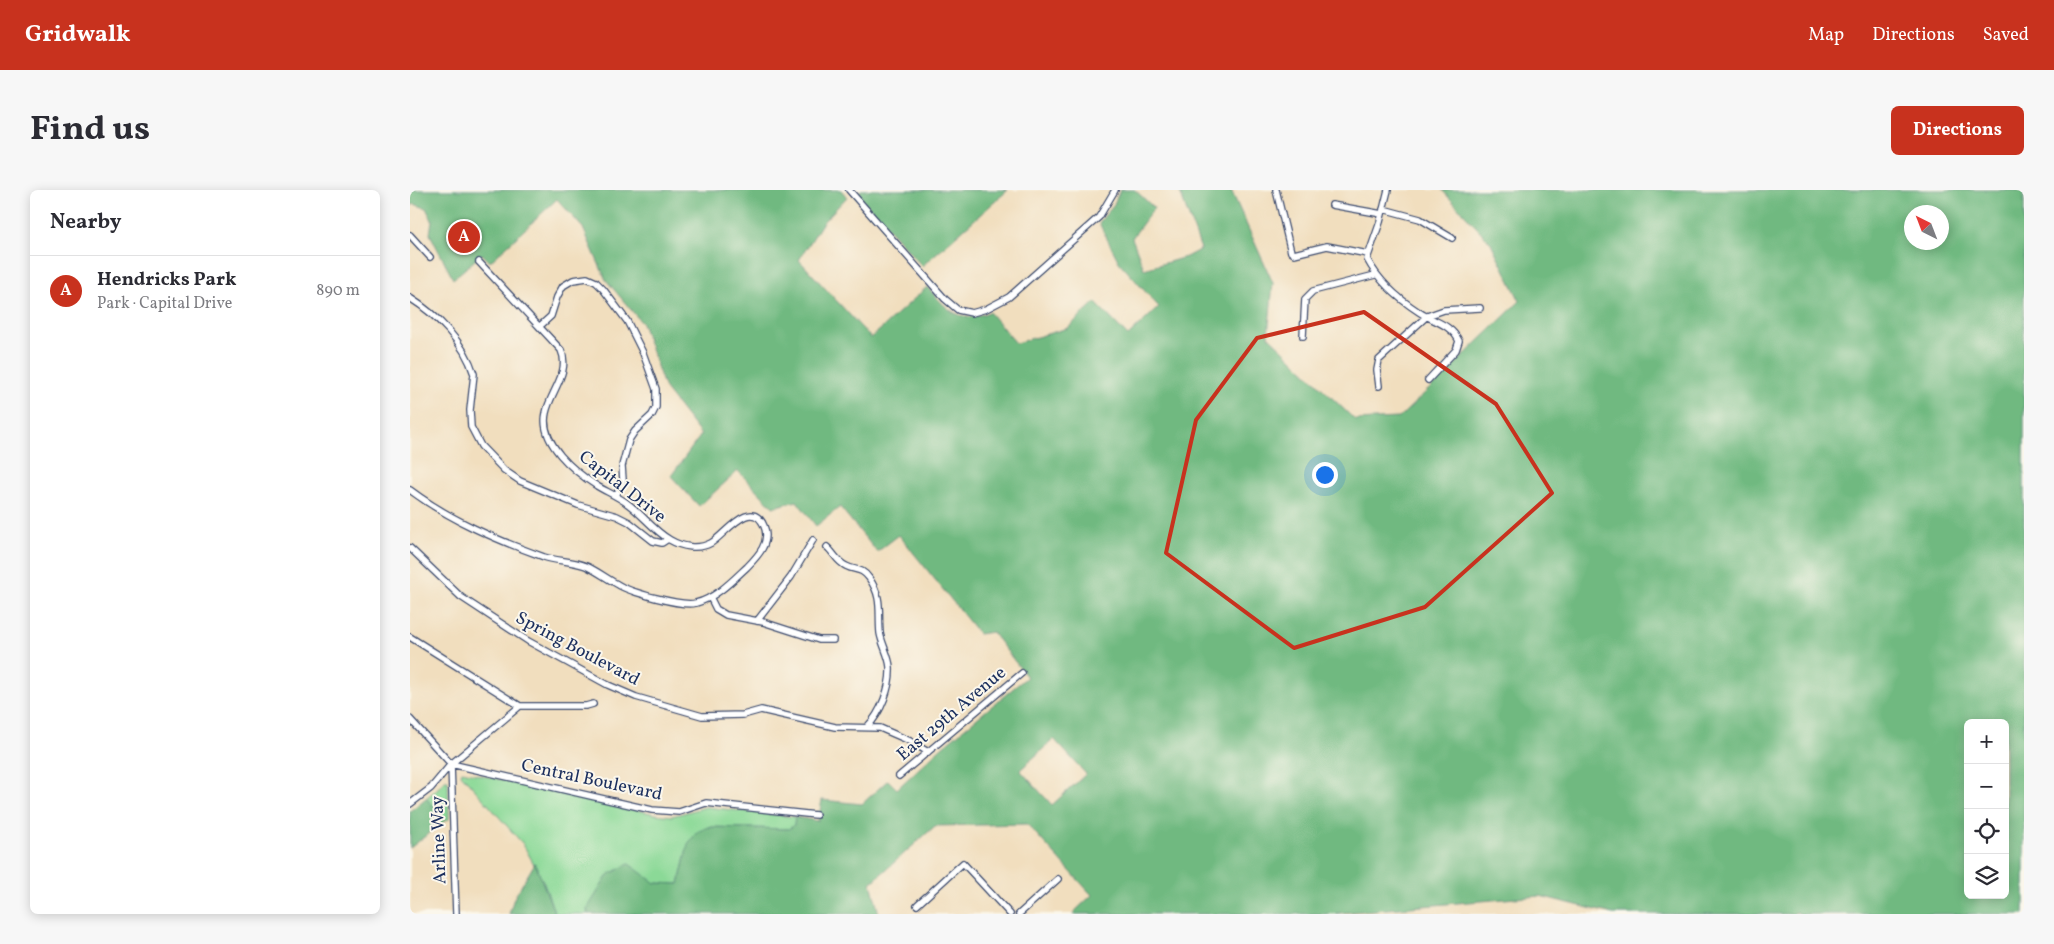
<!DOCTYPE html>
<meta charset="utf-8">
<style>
:root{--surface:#fff;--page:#f7f7f7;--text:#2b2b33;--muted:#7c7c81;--line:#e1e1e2;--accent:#c8321e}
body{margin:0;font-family:Vollkorn,serif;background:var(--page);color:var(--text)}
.controls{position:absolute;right:15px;bottom:15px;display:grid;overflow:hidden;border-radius:8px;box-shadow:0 2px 12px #0003}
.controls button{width:45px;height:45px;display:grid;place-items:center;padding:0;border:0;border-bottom:1px solid var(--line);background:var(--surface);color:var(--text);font:25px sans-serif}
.compass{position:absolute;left:1494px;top:15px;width:45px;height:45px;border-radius:50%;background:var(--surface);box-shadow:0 2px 12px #0003;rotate:318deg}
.you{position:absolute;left:914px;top:284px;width:18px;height:18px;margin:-12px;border:4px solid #fff;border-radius:50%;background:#1a73e8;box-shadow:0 0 0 8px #1a73e833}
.badge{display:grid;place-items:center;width:32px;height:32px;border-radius:50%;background:var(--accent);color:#fff;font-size:16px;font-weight:700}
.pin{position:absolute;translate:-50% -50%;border:2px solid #fff;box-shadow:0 1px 5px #0006}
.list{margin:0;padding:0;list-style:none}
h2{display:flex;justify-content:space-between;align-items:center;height:65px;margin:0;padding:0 20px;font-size:21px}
h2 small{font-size:16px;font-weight:400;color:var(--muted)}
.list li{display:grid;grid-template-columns:32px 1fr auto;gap:15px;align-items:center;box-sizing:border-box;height:70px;padding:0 20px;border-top:1px solid var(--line)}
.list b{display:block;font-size:19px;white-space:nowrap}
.list p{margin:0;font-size:16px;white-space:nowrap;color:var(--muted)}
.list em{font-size:16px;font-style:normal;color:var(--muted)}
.icon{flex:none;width:28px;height:28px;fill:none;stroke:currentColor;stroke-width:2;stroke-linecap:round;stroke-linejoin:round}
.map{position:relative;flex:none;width:1614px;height:724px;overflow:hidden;border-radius:8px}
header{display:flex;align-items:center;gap:30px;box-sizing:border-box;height:70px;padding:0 25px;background:var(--accent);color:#fff}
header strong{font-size:24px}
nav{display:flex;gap:28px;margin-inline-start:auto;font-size:18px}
.intro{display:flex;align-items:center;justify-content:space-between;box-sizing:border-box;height:120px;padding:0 30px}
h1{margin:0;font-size:35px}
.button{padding:12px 22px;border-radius:8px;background:var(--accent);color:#fff;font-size:18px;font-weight:700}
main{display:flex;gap:30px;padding:0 30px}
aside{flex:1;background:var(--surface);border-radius:8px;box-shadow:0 2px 12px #0003}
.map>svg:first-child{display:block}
.green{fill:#8bd997;stroke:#53847a}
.forest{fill:#70b980;stroke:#46746f;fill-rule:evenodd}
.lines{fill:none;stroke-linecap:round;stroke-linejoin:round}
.minor-casing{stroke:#3b496c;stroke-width:8}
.minor{stroke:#fff;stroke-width:5.5}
.marked{fill:none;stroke:#c8321e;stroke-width:4;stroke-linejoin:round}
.labels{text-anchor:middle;stroke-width:4;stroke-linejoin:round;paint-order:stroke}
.street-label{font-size:18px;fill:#1b2f5e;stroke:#fbf7ec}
</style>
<header>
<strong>Gridwalk</strong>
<nav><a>Map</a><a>Directions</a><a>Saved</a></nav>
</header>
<div class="intro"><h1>Find us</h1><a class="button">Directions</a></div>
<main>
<aside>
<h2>Nearby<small></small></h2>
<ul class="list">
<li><span class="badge">A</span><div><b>Hendricks Park</b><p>Park · Capital Drive</p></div><em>890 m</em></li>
</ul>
</aside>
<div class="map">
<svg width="1614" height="724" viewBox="0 0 1614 724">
<rect width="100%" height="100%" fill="#fbf7ec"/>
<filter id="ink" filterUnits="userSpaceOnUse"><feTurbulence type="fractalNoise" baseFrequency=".02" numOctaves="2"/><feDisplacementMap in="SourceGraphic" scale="10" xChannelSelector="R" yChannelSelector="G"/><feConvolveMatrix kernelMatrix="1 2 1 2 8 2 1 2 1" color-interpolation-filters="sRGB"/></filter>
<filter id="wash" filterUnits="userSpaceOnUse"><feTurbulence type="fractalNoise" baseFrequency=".0096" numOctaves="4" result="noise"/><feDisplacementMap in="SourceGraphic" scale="20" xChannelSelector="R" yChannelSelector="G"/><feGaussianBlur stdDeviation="1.12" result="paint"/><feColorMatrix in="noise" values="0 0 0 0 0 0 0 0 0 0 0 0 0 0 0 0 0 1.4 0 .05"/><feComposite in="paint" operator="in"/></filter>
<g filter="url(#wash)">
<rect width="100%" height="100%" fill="#f1debe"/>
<path class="green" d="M52,581l193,43 17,2 34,-9 89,10 -1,8 -5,4 -81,-2 -20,17 -9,40 -24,-1 -68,26 1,5h-33l-12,-33 -20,-37 -62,-70z
M35,590h3l1,39 -4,2 -19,-23 11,-9z"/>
<path class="forest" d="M0,0h431l6,7 -24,25 -24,38 72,78 56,-51c20,21 30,38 62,25l27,31 52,-15 27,-26 33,34 31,-29 -40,-45 -20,-39 15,-19 6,-14h15l19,18 -22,30 12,31 42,-12 15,-8 -22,-59h52l42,93 -5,53 87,84 44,-2 121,-117 -29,-58 -49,-53h582v724h-223l-5,-2 -3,2h-180l-73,-18 -212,18h-256l20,-19 -65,-71 -92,2 -64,57 8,31h-291l-1,-5 21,-34 21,-11 26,19 24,1 9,-40 9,-12 11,-5 81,2 5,-4 1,-8 23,4 4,-21 40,4 26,-24 9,9 45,-42 85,-70 -35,-45 -13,2 -80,-99 -22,17 -37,-45 -24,19 -19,-25 -24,6 -35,-36 -39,35 -28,-30 30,-41 -36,-46 -23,-66 -36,-43 -23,-52 -26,-29 -67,63 -8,-8 -29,25 -23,-45 2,-14 -6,-12 -12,-4 -4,3zM1502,22h30v30h-30zM1558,533h37v172h-37zM644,549l32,35 -34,31 -32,-35z
M451,0h147l-86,76 -65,-72z
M16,608l19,23 -35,27v-37z
M125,673l20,51h-46l5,-16z"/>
</g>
<g filter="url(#ink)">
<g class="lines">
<defs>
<path id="minor" d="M439,0l96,109 13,11 14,3 14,-4 23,-12 90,-80 16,-27
M866,0l15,62 3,2 33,-8 41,8
M978,0l-8,32 -13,37c11,21 32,40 52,53 15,10 32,12 40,29l-3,9 -28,30
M922,15l50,9
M973,19l37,10 32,19
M0,45l20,22
M0,108c27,17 54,44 64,76l-4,36 1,17 10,19 23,24 16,11 58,24 39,11 12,6 24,19 9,2 6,-4
M130,136l11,-10 6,-19 6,-11 10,-6 14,-2 9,4 7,7 24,32 16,32 13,36v18l-4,8 -17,16 -6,9 -7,26 1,14 -7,16
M893,146l2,-37 8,-8 62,-16
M969,196l-2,-16 2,-10 48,-44 17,-6 36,-2
M0,300c40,30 87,50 134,67 13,4 28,4 42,9 11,5 20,12 31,18 12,8 66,23 79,19 20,-5 37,-23 51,-36 11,-11 24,-25 17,-41 -13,-30 -40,10 -53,17 -13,7 -29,4 -41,-3 -17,-10 -27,-25 -42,-36 -9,-7 -21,-12 -31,-18 -22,-14 -58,-43 -51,-73 4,-21 25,-41 15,-63l-82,-88
M417,357c7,6 10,15 19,19 9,5 15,1 23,12 14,20 9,33 11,55 2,12 9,22 10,34 1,20 -9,46 -23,60
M0,358l51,49 67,44 80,44 28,12 66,19 41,-1 18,-5 74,17 45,1 30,13 18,11
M300,407l6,12 10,6 37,7 56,18h14
M347,431l34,-44 22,-37
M0,447l110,69h66l7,-2
M0,529l41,45 201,46 27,2 27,-9 110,12
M41,574l5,150
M489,586l123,-103
M0,614l21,-16 20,-24 69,-58
M507,715l46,-42 47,51
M609,724l39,-35"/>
</defs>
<use href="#minor" class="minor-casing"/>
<use href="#minor" class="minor"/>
</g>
</g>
<path class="marked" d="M954,122l132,92 56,89 -127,114 -131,41 -128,-95 30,-133 61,-82z"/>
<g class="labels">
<g class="street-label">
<text transform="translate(213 296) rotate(38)" y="6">Capital Drive</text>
<text transform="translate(168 458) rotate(28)" y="6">Spring Boulevard</text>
<text transform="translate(541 523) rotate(-40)" y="6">East 29th Avenue</text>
<text transform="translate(182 589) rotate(12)" y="6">Central Boulevard</text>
<text transform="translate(28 650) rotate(-92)" y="6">Arline Way</text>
</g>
</g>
</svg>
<div class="controls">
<button>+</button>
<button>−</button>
<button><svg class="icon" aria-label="locate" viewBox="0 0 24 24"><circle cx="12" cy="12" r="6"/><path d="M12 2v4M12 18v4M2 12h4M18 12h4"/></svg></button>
<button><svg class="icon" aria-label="layers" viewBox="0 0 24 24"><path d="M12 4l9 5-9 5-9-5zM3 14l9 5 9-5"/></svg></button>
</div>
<svg class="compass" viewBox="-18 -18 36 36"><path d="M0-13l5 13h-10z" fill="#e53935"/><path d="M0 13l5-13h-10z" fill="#7c7c81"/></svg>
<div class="you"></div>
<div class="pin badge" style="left:54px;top:47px">A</div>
</div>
</main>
